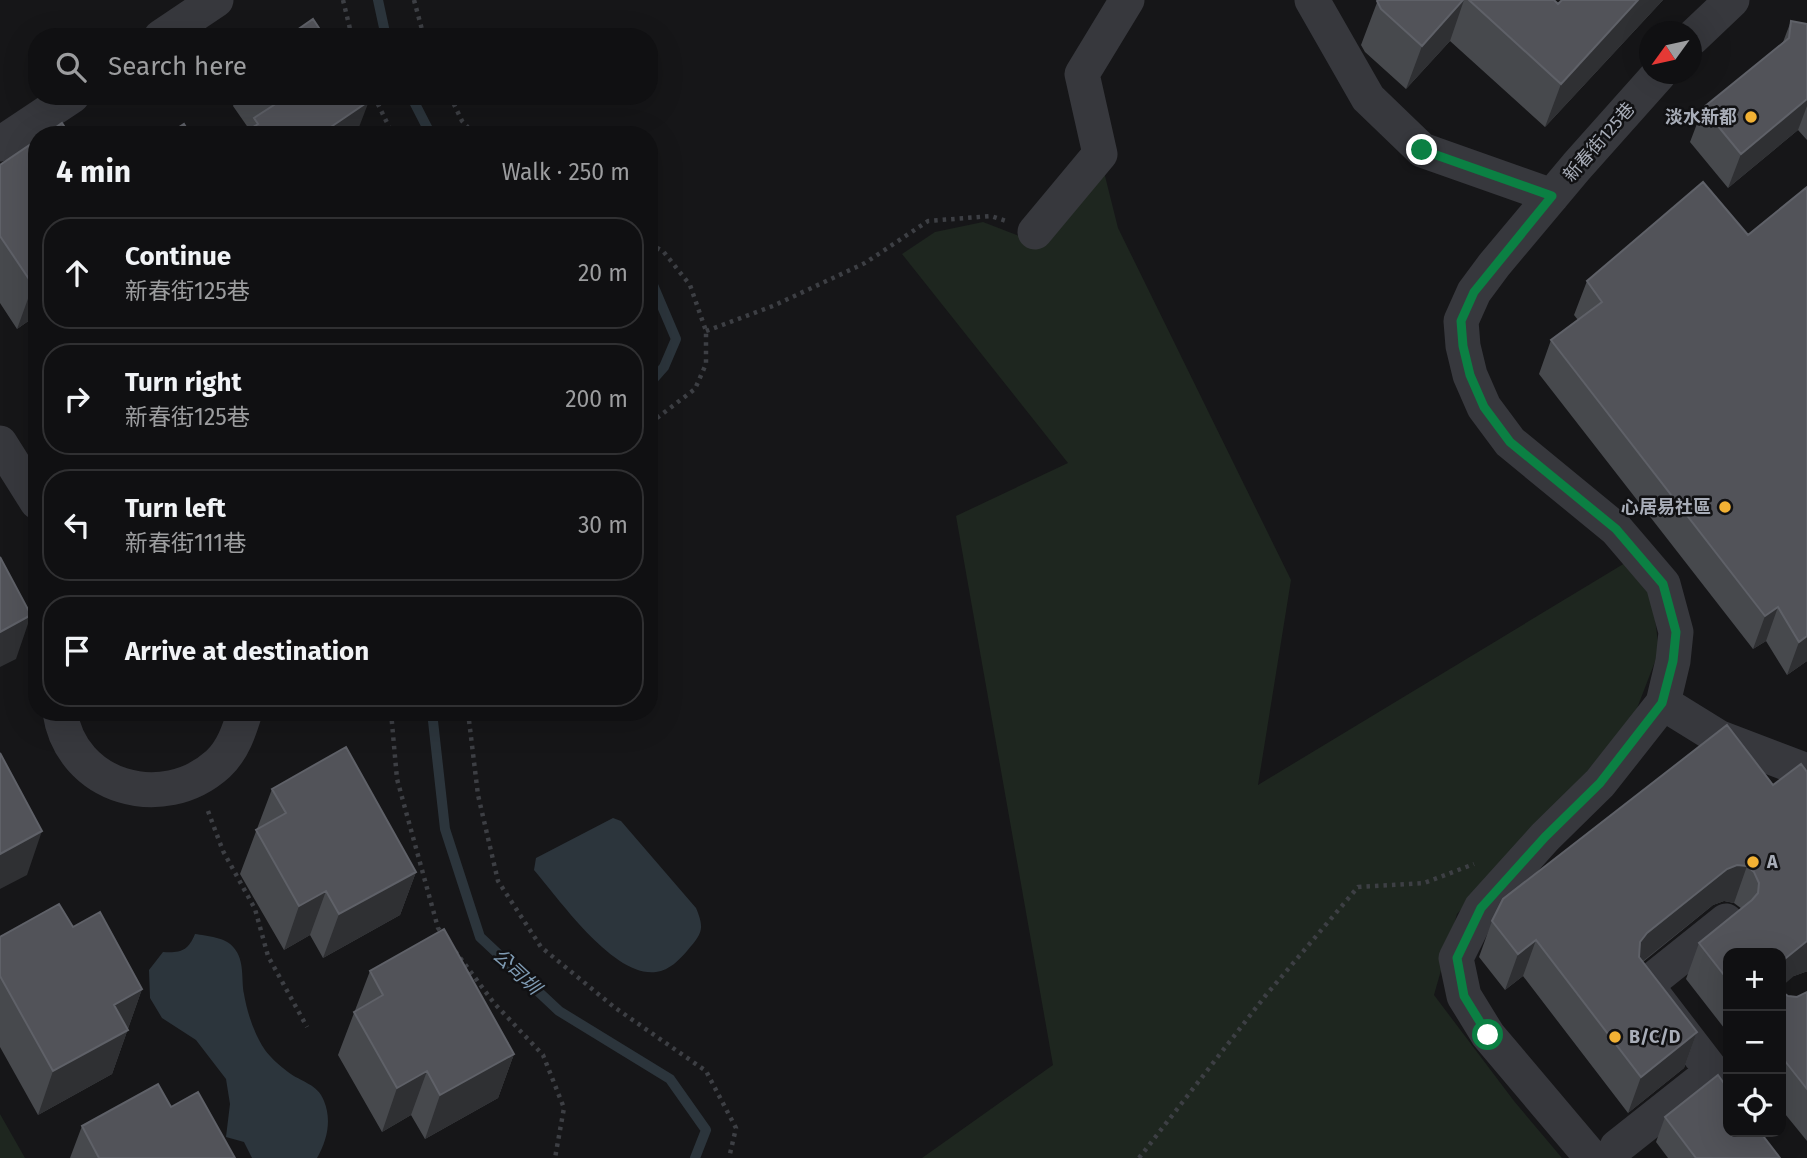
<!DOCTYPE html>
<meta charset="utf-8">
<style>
:root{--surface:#101012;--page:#1e1e20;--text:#f1f3f6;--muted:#9c9d9f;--line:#303032}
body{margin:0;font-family:"Fira Sans","Noto Sans TC",sans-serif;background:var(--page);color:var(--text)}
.controls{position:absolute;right:21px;bottom:21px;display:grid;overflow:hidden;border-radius:14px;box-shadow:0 7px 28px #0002}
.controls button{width:63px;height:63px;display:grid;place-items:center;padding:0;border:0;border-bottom:2px solid var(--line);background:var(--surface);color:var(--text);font:35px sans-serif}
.compass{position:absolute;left:1639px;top:21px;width:63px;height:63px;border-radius:50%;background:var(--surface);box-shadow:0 7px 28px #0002;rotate:237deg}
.stop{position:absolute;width:21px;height:21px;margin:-16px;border:5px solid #0b8043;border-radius:50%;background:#fff}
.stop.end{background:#0b8043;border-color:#fff;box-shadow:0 2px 7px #0008}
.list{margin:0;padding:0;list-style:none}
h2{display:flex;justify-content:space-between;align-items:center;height:91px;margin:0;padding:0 28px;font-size:30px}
h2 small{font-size:23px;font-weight:400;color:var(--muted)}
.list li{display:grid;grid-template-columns:46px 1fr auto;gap:21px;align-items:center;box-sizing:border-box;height:112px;margin:0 14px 14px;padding:0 14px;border:2px solid var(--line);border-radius:28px}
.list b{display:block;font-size:26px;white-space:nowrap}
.list p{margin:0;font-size:23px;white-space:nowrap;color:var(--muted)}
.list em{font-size:23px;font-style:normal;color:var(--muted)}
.icon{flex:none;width:38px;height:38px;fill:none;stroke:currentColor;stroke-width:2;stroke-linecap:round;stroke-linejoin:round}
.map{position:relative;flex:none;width:1807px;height:1158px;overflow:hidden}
.search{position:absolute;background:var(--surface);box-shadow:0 7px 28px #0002;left:28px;top:28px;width:630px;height:77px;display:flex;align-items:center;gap:18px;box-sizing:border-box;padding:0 24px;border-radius:28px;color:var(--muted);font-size:26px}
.panel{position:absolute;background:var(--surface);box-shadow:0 7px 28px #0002;left:28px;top:126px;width:630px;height:595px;border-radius:28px}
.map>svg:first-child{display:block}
.green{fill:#1e261f}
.water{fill:#2c353c}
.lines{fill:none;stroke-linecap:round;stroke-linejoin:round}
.stream{stroke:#2c353c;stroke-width:10}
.path{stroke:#3d3f44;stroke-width:4.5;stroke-dasharray:3.5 5;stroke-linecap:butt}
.street{stroke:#37383d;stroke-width:35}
.wall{fill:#47494d}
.shaded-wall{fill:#2f3033}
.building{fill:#525359;stroke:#5f6168;stroke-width:2}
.route{stroke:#0b8043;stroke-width:9}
.poi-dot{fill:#f2b134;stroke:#111113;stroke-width:2.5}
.labels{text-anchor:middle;stroke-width:5;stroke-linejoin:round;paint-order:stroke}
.poi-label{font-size:18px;font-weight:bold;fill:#a8adb8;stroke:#111113;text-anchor:end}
.street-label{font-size:18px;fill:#a8adb8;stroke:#111113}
.water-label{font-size:19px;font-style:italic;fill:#7f9bb3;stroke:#111113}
</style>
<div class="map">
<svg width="1807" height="1158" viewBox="0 0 1807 1158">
<rect width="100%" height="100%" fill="#161618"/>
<path class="green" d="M1103,168l15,60 173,352 -33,205 372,-225 22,34 7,57 -23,60 -63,78 -116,125 -23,81 80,106 48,57h-640l131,-93 -97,-549 112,-53 -166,-209 33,-22 48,-10 52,20z
M0,1114l25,44h-25z"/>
<path class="water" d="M613,818l8,3 75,87c9,21 6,26 -9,43 -8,9 -17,19 -31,21 -42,6 -97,-73 -122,-102l2,-12z
M195,934c12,2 31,3 39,14 11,13 7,31 10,46 3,18 10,40 21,56 5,7 15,16 23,22 13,10 30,12 36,29 8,19 3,40 -7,57h-65l-8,-16 -18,-5 4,-33 -4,-25 -30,-39 -34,-22 -12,-20 -1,-28 14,-18c18,1 25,-1 32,-18z"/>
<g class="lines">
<path class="stream" d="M378,0l8,37
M411,96l20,39
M649,282l4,3 23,54 -12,28 -15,17
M432,712l13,117 35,108 79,74 111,68 36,51 -11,28"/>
<path class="path" d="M343,0l9,37
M414,0l10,37
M374,96l19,39
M450,96l12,25 13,14
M649,244l14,7 27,34 16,46v33l-11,25 -46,35
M706,331l67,-25 92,-43 63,-42 63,-5 15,5
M391,712l6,67 41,149 6,8
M468,712l10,83 20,86 43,66 73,60 92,64 30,57 -7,30
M208,811l15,40 32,58 13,47 39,71
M455,951l39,52 49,52 21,53 -9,50
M1139,1158l127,-163 92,-108 66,-4 50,-19"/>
<path class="street" d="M1312,0l56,98 54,52 130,46
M161,37l55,-37
M1692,38l40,-38
M0,144l72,-48
M1035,232l65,-78 -18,-80 45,-74
M0,443l37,59
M1663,703l55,34 89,34
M60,712c11,76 103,102 158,52 15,-14 21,-33 27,-52
M1726,921l-80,64 82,107
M1617,1147l96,-76
M1592,1158l-104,-123 -24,-39 -8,-38 25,-50 64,-71 55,-54 63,-80 10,-42 3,-29 -13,-48 -47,-55 -106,-87 -26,-35 -14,-32 -7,-29 -2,-25 13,-29 20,-27 83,-99 82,-92"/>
</g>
<path class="wall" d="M1378,0h176l4,4 105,-4 -118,127 -95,-86 -44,48 -41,-37 -4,-7z
M1791,21l16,3v116l-9,-10 -70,58 -38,-46 13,-34 80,-66z
M237,96h128l-116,33 -16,-23z
M37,140v175l-20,14 -17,-26v-138z
M1807,187v474l-20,14 -21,-34 -13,8 -214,-275 12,-34 27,-20 -4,-5 13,-34 161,-46z
M1807,772v200h-2l-11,4 -66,-23v80l-42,-54 13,-36 43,-34 -8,-6 -10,-2 -11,4 -70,57 54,70 -13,36 -56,45 -105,-137 -18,14 -26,-33 13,-36 281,-136z
M272,789l144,83 -16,43 -77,43 -13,-23 -26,15 -44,-76z
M73,927l69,62 -30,85 -74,41 -38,-68v-110z
M370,971l144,83 -16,44 -73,41 -14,-24 -29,17 -44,-77z
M1781,991l7,5 9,1 10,-5v149l-26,-32z
M171,1107l64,51h-165l12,-32z
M1665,1117l115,41h-112l-12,-16z"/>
<path class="shaded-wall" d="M1463,0h1l-14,41 -44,48 16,-43z
M1638,0h25l-118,127 16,-43z
M1807,99v7l-9,24 -70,58 13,-34z
M369,101l-13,34h-37z
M37,282v33l-20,14 16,-44z
M1778,607l-12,34 -13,8 12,-33z
M31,615l-15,44 -16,8v-35z
M1807,636v25l-20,14 12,-33z
M42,831l-15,44 -27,14v-35z
M1737,865l10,1 -13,37 -10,-2 -11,4 -80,64 7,-27 7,-9 80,-64z
M416,872l-16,43 -77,43 16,-44z
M326,891l-16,44 -26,15 15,-44z
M1536,940l-13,36 -18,14 13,-36z
M1807,941v31h-2l-11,4 -13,11v-25z
M142,989l-30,85 -74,41 15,-44 61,-66z
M1697,1032l-13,36 -56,45 13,-36z
M514,1054l-16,44 -73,41 15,-44z
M427,1071l-16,44 -29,17 15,-44z"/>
<path class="building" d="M1378,0h85l-41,46 -41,-37 -4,-8z
M1469,0h85l4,4 4,-4h76l-77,84z
M313,19l12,18h-38z
M1791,21l16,3v75l-66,55 -38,-46 86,-70z
M272,96h93l4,5 -50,34h-78l17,-11 -4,-6 23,-15z
M62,123l8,12h-25z
M184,124l7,11h-24z
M37,140v142l-4,3 -33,-49v-71z
M1703,182l45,53 59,-48v449l-8,6 -21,-35 -13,9 -214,-276 51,-38 -15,-21z
M0,557l31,58 -31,17z
M1727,725l46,60 28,-21 6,8v169l-26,21v-9h-53v27l-29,-37 53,-43 6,-7 1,-10 -5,-11 -7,-6 -10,-1 -10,4 -80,64 -7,9 -1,15 58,75 -56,45 -105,-137 -18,14 -26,-33 11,-22z
M346,747l70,125 -77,42 -13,-23 -27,15 -43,-76 30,-17 -14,-24z
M0,753l42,78 -42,23z
M59,904l14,23 27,-15 42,77 -28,16 14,25 -75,41 -53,-95v-39z
M444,929l70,125 -74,41 -13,-24 -30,17 -43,-76 29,-17 -13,-24z
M1781,991l7,5 9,1 10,-5v97l-26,-33z
M1718,1075l10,14v43h32l20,26h-84l-31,-41z
M158,1084l13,23 27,-15 37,66h-136l-17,-32z"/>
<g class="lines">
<path class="route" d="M1422,150l130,46 -78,96 -13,29 2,25 7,29 14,32 26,35 106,87 47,55 13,48 -3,29 -11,42 -62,80 -55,54 -64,71 -24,50 7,38 24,39"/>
</g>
<g class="poi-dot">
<circle cx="1751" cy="117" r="7"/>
<circle cx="1725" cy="507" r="7"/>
<circle cx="1753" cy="862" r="7"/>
<circle cx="1615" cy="1037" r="7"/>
</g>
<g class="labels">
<g class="poi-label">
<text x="1737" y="123">淡水新都</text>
<text x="1711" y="513">心居易社區</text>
<text x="1767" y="868" text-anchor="start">A</text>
<text x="1629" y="1043" text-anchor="start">B/C/D</text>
</g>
<g class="street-label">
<text transform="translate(1599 142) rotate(-49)" y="6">新春街125巷</text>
</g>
<g class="water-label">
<text transform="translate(517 971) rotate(43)" y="7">公司圳</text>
</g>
</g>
</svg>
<div class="controls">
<button>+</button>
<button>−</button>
<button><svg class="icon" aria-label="locate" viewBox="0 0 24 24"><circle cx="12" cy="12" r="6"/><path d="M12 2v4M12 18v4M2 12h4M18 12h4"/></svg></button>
</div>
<svg class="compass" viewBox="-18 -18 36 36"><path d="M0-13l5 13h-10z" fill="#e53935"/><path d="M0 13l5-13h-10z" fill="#9c9d9f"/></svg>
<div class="stop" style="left:1488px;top:1035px"></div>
<div class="stop end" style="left:1422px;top:150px"></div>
<div class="search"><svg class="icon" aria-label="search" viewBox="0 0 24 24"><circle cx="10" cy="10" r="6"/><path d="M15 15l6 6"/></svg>Search here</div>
<section class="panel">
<h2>4 min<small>Walk · 250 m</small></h2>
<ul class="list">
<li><svg class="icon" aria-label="ahead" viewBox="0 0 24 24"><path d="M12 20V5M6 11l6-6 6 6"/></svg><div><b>Continue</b><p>新春街125巷</p></div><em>20 m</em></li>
<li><svg class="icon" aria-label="right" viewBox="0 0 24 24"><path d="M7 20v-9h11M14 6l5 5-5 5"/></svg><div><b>Turn right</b><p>新春街125巷</p></div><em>200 m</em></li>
<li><svg class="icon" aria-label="left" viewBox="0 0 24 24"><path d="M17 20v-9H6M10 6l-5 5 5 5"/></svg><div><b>Turn left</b><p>新春街111巷</p></div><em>30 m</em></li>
<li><svg class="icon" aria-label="arrive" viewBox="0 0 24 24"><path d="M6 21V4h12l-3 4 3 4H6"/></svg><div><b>Arrive at destination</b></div></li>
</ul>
</section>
</div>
